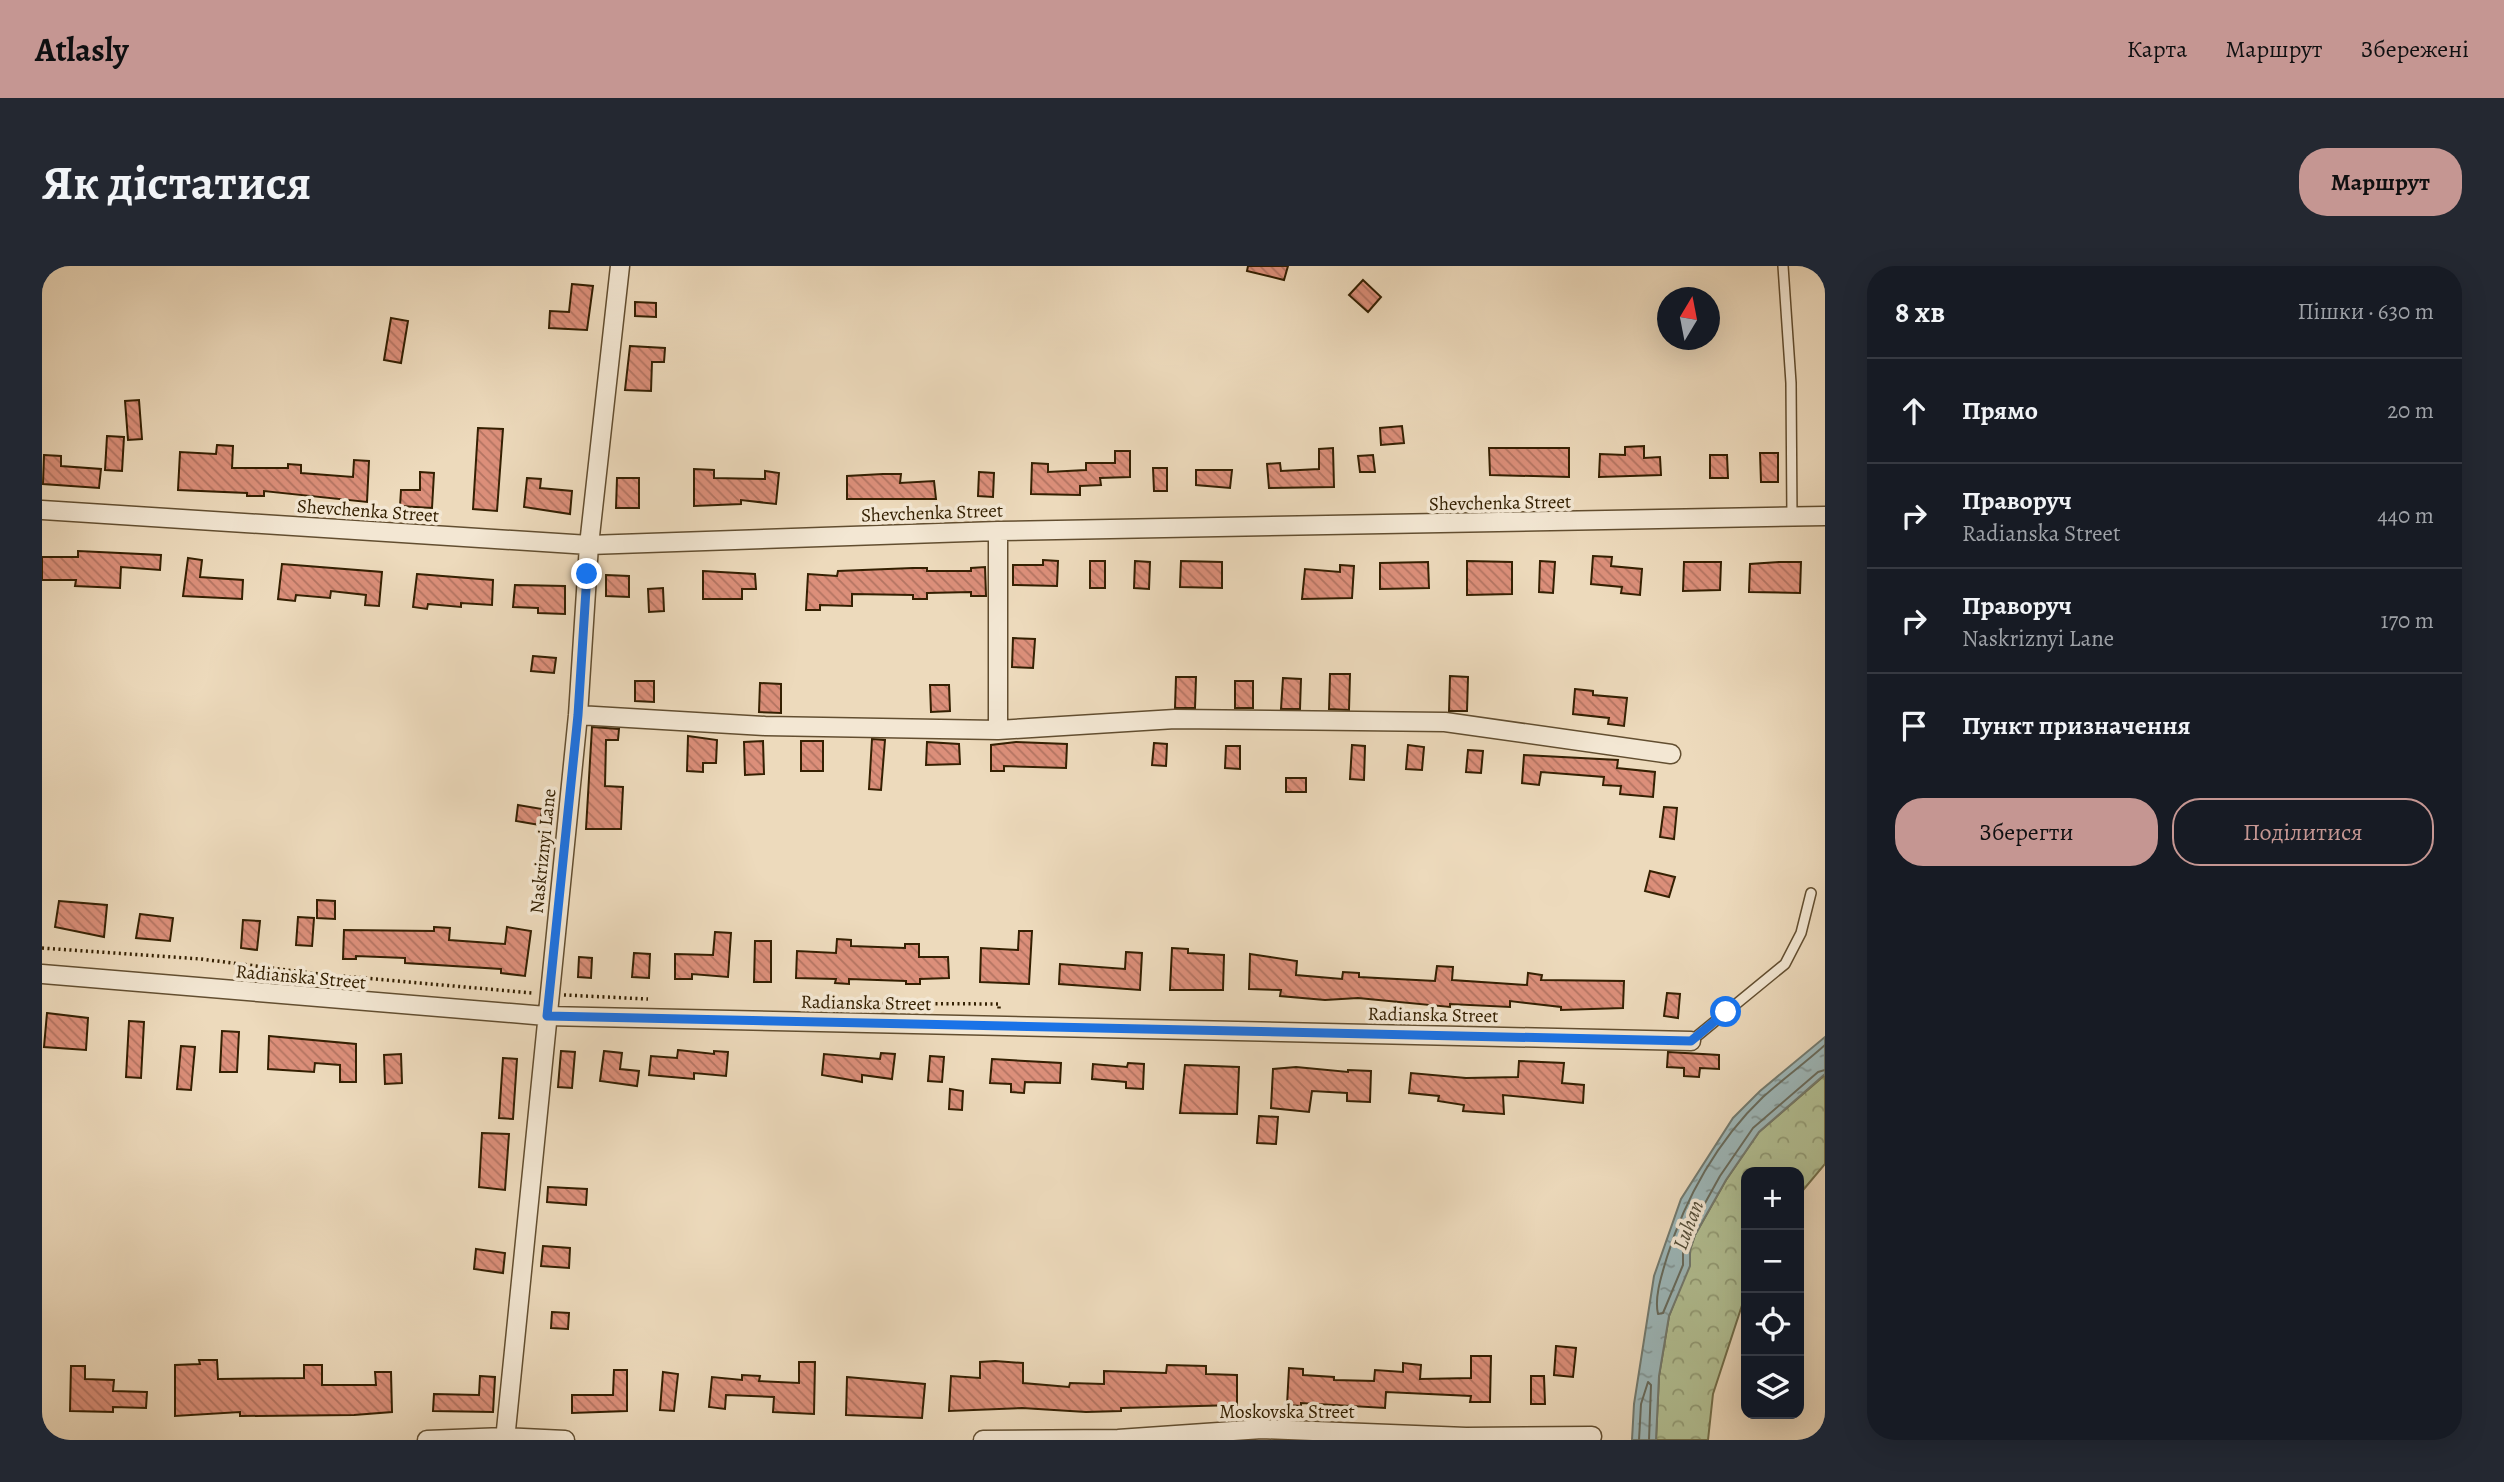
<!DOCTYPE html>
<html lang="uk">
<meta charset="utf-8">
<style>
:root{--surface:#171b24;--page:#242831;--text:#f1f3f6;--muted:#9ea1a6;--line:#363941;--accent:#c59692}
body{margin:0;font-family:Alegreya,serif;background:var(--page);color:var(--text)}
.controls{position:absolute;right:21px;bottom:21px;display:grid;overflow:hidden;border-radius:14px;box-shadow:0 7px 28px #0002}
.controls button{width:63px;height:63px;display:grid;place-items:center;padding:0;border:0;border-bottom:2px solid var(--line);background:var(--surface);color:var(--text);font:35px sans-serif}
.compass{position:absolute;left:1615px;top:21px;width:63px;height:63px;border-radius:50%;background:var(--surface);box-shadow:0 7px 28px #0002;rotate:10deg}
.stop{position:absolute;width:21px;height:21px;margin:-16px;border:5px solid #1a73e8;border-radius:50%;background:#fff}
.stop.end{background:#1a73e8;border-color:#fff;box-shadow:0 2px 7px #0008}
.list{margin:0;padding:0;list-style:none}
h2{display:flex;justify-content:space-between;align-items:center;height:91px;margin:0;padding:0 28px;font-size:30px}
h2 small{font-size:23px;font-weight:400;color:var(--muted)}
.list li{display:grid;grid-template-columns:46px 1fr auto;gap:21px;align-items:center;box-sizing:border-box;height:105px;padding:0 28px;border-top:2px solid var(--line)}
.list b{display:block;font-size:26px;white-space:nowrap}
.list p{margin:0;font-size:23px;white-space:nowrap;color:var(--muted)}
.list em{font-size:23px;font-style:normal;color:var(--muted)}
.actions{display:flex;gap:14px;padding:21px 28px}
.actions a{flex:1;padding:16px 0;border:2px solid var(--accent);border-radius:28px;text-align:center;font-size:24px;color:var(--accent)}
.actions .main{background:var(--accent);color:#111}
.icon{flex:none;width:38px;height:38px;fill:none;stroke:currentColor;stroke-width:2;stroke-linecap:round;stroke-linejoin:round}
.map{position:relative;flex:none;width:1783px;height:1174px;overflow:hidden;border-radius:28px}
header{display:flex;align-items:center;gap:42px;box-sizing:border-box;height:98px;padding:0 35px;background:var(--accent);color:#111}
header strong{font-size:33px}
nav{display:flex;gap:38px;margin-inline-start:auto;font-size:24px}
.intro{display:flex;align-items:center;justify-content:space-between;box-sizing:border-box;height:168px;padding:0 42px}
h1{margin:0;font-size:49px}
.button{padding:18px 32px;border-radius:28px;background:var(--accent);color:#111;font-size:24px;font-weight:700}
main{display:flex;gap:42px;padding:0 42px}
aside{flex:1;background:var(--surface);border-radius:28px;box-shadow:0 7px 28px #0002}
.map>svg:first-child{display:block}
.forest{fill:url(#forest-crowns);stroke:#74704c;stroke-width:2}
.water{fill:url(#water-ripples);stroke:#737b70;stroke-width:2}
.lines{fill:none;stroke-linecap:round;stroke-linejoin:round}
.shore{stroke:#686c5e;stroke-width:2}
.building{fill:url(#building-back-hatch);stroke:#342002;stroke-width:2}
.lane-casing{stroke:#624e30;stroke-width:12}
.street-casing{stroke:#624e30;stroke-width:21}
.path{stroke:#342002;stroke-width:3.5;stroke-dasharray:2 3.5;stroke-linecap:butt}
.lane{stroke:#f3e7d3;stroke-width:9}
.street{stroke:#f3e7d3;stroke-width:18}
.route{stroke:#1a73e8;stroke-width:9}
.labels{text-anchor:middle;stroke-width:7;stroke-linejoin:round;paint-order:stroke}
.street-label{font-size:19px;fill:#342002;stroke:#f3e7d3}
.water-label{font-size:21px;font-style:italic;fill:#544e39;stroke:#f3e7d3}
</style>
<header>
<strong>Atlasly</strong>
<nav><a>Карта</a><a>Маршрут</a><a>Збережені</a></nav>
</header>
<div class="intro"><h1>Як дістатися</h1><a class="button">Маршрут</a></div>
<main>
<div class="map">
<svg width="1783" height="1174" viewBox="0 0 1783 1174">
<defs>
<pattern id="forest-crowns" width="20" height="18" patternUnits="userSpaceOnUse" patternTransform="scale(1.75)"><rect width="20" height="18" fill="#b3c195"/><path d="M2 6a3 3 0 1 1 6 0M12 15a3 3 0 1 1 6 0" fill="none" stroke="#929c77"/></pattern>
<pattern id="water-ripples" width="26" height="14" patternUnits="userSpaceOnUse" patternTransform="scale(1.75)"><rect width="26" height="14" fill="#9db8ba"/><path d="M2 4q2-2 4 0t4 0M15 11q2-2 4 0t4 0" fill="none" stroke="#819595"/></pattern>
<pattern id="building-back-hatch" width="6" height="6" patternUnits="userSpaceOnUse" patternTransform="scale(1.75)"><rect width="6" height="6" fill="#dc8f7a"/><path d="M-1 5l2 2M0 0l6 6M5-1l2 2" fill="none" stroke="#b37462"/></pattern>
</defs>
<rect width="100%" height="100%" fill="#eddabc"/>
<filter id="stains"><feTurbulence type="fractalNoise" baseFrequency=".00286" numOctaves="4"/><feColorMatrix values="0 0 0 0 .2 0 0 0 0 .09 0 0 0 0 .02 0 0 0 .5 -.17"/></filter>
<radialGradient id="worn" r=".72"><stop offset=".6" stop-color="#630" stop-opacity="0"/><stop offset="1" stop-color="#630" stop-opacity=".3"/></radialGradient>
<path class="forest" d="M1783,809v89l-26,31v-23h-53v121l-33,101 -5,46h-52l3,-64 10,-60 21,-53v-13l5,-15 31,-55 33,-48z"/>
<path class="water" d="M1783,771v37l-66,58 -33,48 -31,55 -5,15v16l-21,50 -10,60 -3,64h-24l2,-36 20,-128 27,-77 52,-81 27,-27z"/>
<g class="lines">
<path class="shore" d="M1783,779c-20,18 -42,34 -62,52 -45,43 -78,101 -96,160 -5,17 -13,40 -9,57l5,-1 20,-48v-17l6,-16 31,-56 33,-48 65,-56 7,-2
M1597,1174l2,-36 7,-22 3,3 -2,55"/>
</g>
<path class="building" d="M1206,0h40l-4,14 -37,-9z
M1321,14l18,17 -13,15 -19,-17z
M530,18l21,2 -6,44 -38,-2 1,-17 19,1z
M593,36l21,1v14l-21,-1z
M349,52l17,3 -7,42 -17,-3z
M588,80l35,2 -1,14h-12l-1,29 -26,-1z
M97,134l3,39 -14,1 -3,-39z
M1360,160l2,17 -23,2 -1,-17z
M436,162l25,1 -6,82 -24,-2z
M65,170l17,1 -2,34 -17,-1z
M175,179l16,1 -1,22h56v-4l13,1v8l52,4 1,-17 15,1 -2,41 -103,-11v5h-17v-3l-69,-3 2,-38 36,2z
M1602,180v12l16,-1 1,18 -62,2 1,-23 25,1v-8z
M1291,182l1,39 -65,1 -2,-24 13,-1 1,8 38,-2v-20z
M1447,182h80v29l-79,-2z
M1073,185h15v26l-30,1 1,7 -21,1v9l-49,-1 1,-31 16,1v8l38,-2v-7h29z
M1718,187h18v29h-17z
M2,189l17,1v10l40,3 -2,19 -56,-4z
M1331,189l2,17h-15l-2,-16z
M1668,189h17l1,23h-18z
M1111,202h14v23h-13z
M652,203l20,1v8l51,1v-8l14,2 -3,31 -35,-4v4l-47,2z
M1154,204h36l-2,18 -34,-3z
M378,206l14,1 -2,35 -32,-2 1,-16h19z
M937,206l15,1 -1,24 -15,-1z
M841,208h18l-1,9 34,-2 2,18h-89v-23z
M485,212l14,1 -1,9 32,3 -2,23 -46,-7z
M575,212h22v30h-23z
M36,285l83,4 -1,15 -39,-3 -1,21 -45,-2 1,-6h-34v-23h36z
M1551,290l19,1 -1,9 31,3 -2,26 -19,-2 1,-6 -31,-3z
M146,292l14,2 -2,17 43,3 -1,19 -59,-3z
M1001,294l15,1 -1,25 -44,-1v-20h30z
M1048,295h15v27h-15z
M1093,295l15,1 -1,27 -15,-1z
M1139,295l41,1v26l-42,-1z
M1425,295l45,1v32l-45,1z
M1498,295l15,1 -2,31 -14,-1z
M1386,296l1,26 -49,1v-26z
M1642,296h37l-1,28 -37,1z
M1737,296h22l-1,31 -51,-1 1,-28z
M240,298l100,8 -3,34 -14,-1 1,-10 -35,-4 -1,7 -34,-3 -1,6 -17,-2z
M1298,299l14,1 -2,32 -50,1 3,-30 35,3z
M943,301l1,29h-15v-4l-44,1v6h-14v-4l-61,-1v12l-32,-1v5h-14l2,-36 29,2 1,-5 75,-3h14v3h44v-3z
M661,305l52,3 1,15h-14v10h-39z
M375,308l76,6 -1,25 -31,-2v4l-33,-3 -1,5 -14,-2z
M564,309l23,1v21l-23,-1z
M473,319l50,1v28l-27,-1v-5l-25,-1z
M621,322l1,23 -15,1 -1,-23z
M971,372l22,1 -2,29 -21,-1z
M491,390l23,2 -2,15 -23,-2z
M1288,408h20l-1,36 -20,-1z
M1408,410l18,1 -1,34h-18z
M1134,411h20l-1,31h-20z
M1241,412l18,1 -1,30h-19z
M593,415h19v21l-19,-1z
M1193,415h18v27h-18z
M718,417l21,1v29l-22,-1z
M888,419h19l1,26 -19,1z
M1533,423l18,2v4l34,3 -3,28 -16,-2 1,-6 -36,-4z
M550,461l27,2 -1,11h-12l-1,46 18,1 -2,42h-35z
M646,470l29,4 -1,23h-13v9l-16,-1z
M830,473l13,1 -4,50 -12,-1z
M721,475l1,33 -19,1 -1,-33z
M759,475h22v30h-22z
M885,476l32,2 1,20 -34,1z
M974,476l51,2 -1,24 -62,-2v5h-13v-26z
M1112,477l13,1 -1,22 -14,-1z
M1310,479l13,1 -1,34 -14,-1z
M1366,479l16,2 -2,23 -16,-1z
M1184,480h14v23l-15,-1z
M1426,484l15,1 -2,22 -15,-1z
M1482,489l94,5 -1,8 38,4 -2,25 -33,-3 1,-8 -18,-1 1,-8 -63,-5 -2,13 -17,-2z
M1244,512h20v14h-20z
M476,539l24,4 -2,16 -24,-4z
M1622,541l13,1 -3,31 -14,-2z
M1608,605l25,6 -6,20 -24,-6z
M275,634l18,1v18l-18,-1z
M17,635l48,4 -3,32 -49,-10z
M98,648l33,4 -3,23 -34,-3z
M256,651l16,1 -2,28 -16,-1z
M201,654l17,1 -3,29 -16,-2z
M392,661l16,1 -1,12 56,4 2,-17 24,4 -6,45 -24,-3v-4l-96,-6v-5l-49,-2v3h-13l1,-29 90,1z
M977,665h13l-3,53 -49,-2 1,-34 37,2z
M673,666l16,1 -3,44 -36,-3v5h-17v-25l38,1z
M795,673l14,1v6l54,2v-4h14v13h29l1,21 -29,1v5h-14v-3l-57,-2v5l-14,-1 1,-4 -40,-1 1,-27 39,2z
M713,675h16v41h-17z
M1130,682l16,1v4l36,2 -1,35h-53z
M1084,686l16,1 -2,37 -81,-6 1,-20 65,5z
M592,687l16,1 -1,24 -17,-1z
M1208,688l47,7 -1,14 46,4 1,-7 16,1v4l76,4 2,-15 16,1 -1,13 75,5 1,-12 14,2 -1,5 83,1 -1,27 -62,2v-3l-51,-6v6l-60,-3v3l-92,-9 -33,2 -45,-4 1,-6 -32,-1z
M537,691l13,1 -1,20 -13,-1z
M1625,727l13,1 -2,24 -14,-2z
M5,747l41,5 -2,32 -42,-3z
M87,755l15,1 -3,56 -15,-1z
M180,765l17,1 -2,40h-17z
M227,770l87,8v38h-16v-17l-25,-2 -1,9 -46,-3z
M139,780l14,1 -4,43 -14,-1z
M636,784l36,4v-3l14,1 -2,24 -32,-3v6l-45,-4 2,-19 26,2z
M519,785l14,1 -3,36 -14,-1z
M562,785l18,2 -2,16 19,2 -2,15 -37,-5z
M1626,786l51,3v14l-19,-1 -1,9 -15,-1v-8l-17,-1z
M839,787l14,1 -3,25 -30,-4v7l-40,-7 2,-21 56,5z
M359,788l1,29 -17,1 -1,-29z
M888,790l14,1 -2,25 -14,-1z
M461,792l14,1 -4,60 -14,-1z
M950,793l69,4 -1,20 -35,-1 -1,11 -13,-1v-8l-21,-1z
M1477,795l45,2 -2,20 22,2 -1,18 -80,-8 1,19 -41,-3 1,-6 -26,-4 1,-5 -30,-3 2,-20 55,5 52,-1z
M1086,797l16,1 -1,25 -17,-1v-6l-34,-3 1,-15 34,3z
M1143,799l54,2 -2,47 -57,-1z
M1254,801l52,5v-2l23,1 -1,31 -23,-1v-8l-35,-2 -3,21 -38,-4 2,-39z
M908,823l13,2 -1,19 -13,-1z
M1217,850l19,1 -2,27 -19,-1z
M440,867l27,1 -4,56 -26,-3z
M506,921l39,2 -1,16 -39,-3z
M501,980l27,2 -1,20 -28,-2z
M434,983l29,4 -2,20 -29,-4z
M510,1046l17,1 -1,16 -17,-1z
M1514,1080l20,2 -3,29 -19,-2z
M1429,1090h20l-1,46h-20l1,-6 -85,-4 -1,16 -84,-5v3l-14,-1 2,-37 14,1v6l31,2v3l40,1 1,-11 28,2v-9l18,2 -1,14 51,-1z
M157,1094h18l1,19 86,-1v-13h18v20h54l-1,-13h16l1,40 -38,3 -114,1v-4l-65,4v-51l25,-1z
M953,1095l28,2v20l46,4 1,-4 34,1v-13l62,2 1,-8 39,1v8l31,1v30l-116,3v3l-35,1 -64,-4 -73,3 2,-35 29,2v-16z
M757,1096h16l-1,52 -41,-2 1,-15 -48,-2 -1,14 -16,-2 3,-30 30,3v-5l18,1 -1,5 40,2z
M29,1100h14v13l29,1 -1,11 34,1 -1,16 -33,-1v5l-43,-1z
M572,1104h13v41l-55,2v-18h41z
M621,1106l15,2 -4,37 -14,-1z
M438,1110l15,1 -2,35 -60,-1 1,-17 45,1z
M1489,1110h13l1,28h-14z
M805,1111l78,7 -3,34 -76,-3z"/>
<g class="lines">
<defs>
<path id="lane" d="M1741,0l8,117 1,135
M1649,775l94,-77 16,-31 10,-40"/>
<path id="street" d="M0,244l547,35 409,-14 827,-15
M536,449l187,11 233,4 177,-11 270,3 226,32
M956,464v-199
M0,708l504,42 1145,25
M385,1174l78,-3 60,3
M463,1174l73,-725 11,-170 31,-279
M941,1174l135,-1 144,-10 204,8 126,-1"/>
</defs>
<use href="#lane" class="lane-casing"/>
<use href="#street" class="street-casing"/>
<path class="path" d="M0,682l159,11 118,15 213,19
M522,729l84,4
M767,737l190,1v6"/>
<use href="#lane" class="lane"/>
<use href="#street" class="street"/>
</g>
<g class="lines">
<path class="route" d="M545,308l-9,141 -31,301 1144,25 35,-29"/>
</g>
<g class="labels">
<g class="street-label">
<text transform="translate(1458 236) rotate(-1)" y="7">Shevchenka Street</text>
<text transform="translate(326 244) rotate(4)" y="7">Shevchenka Street</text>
<text transform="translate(890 246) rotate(-2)" y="7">Shevchenka Street</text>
<text transform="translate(500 585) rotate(-84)" y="7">Naskriznyi Lane</text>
<text transform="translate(259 710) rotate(5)" y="7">Radianska Street</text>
<text transform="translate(824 736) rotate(1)" y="7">Radianska Street</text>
<text transform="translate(1391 748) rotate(1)" y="7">Radianska Street</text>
<text x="1245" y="1152">Moskovska Street</text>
</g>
<g class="water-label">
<text transform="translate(1646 959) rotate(-69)" y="7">Luhan</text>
</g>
</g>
<rect width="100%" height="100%" filter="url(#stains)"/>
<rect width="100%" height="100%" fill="url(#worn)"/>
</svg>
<div class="controls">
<button>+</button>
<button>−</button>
<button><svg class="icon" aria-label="locate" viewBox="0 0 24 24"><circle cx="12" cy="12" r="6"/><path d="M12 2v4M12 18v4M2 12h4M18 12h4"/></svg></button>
<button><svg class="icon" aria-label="layers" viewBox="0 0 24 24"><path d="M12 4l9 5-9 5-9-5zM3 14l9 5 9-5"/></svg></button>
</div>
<svg class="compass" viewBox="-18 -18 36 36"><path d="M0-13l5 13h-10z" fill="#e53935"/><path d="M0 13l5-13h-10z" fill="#9ea1a6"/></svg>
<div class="stop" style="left:1684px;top:746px"></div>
<div class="stop end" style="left:545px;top:308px"></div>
</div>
<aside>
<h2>8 хв<small>Пішки · 630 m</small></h2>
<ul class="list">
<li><svg class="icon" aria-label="ahead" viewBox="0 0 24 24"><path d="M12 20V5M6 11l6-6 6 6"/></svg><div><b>Прямо</b></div><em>20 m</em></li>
<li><svg class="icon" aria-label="right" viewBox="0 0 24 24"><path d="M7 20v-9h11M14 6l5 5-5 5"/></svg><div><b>Праворуч</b><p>Radianska Street</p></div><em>440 m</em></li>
<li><svg class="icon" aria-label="right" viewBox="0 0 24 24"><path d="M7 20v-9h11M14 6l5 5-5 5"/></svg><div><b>Праворуч</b><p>Naskriznyi Lane</p></div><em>170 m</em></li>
<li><svg class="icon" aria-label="arrive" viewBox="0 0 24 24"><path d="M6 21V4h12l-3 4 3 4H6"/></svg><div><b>Пункт призначення</b></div></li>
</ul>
<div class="actions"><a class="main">Зберегти</a><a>Поділитися</a></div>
</aside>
</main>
